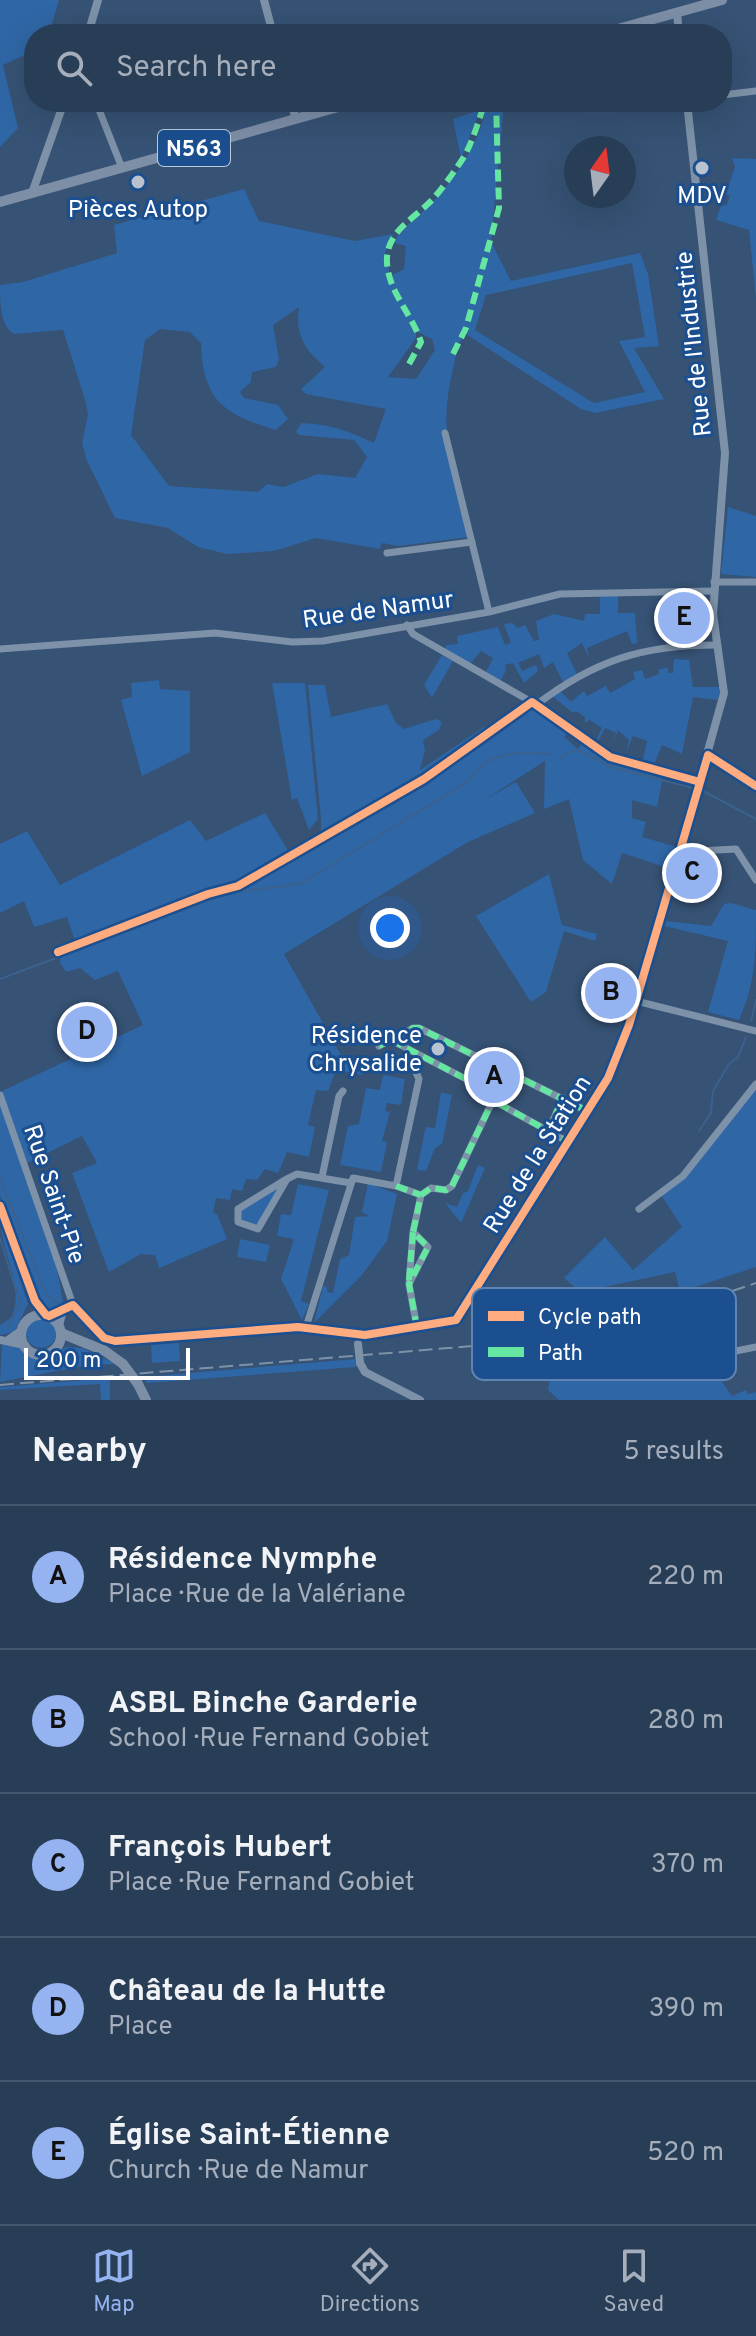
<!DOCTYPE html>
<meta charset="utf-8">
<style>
:root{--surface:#283e57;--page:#344961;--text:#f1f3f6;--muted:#a5aeba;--line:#44576d;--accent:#95b2f1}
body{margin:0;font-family:Overpass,sans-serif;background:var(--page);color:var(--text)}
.compass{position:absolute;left:564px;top:136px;width:72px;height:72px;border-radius:50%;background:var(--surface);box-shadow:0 8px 32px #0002;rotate:14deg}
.scale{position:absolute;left:24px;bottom:20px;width:166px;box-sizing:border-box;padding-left:8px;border:4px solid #fff;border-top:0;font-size:22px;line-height:28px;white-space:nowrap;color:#fff;-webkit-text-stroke:6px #1b4f8f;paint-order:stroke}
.you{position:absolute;left:390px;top:928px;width:28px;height:28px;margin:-20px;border:6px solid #fff;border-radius:50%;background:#1a73e8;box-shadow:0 0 0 12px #1a73e833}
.badge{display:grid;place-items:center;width:52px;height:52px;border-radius:50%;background:var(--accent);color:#111;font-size:26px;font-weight:700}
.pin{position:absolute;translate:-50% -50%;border:4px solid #fff;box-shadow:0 2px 8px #0006}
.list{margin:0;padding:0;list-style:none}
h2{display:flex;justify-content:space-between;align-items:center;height:104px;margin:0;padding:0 32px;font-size:34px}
h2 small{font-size:26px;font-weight:400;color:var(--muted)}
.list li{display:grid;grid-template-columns:52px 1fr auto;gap:24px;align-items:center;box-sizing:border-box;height:144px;padding:0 32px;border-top:2px solid var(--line)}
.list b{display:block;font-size:30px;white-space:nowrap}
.list p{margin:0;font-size:26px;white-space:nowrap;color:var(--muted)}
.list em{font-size:26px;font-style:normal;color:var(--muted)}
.icon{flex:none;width:44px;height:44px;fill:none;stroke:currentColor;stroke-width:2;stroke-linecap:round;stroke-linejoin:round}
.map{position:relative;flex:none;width:756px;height:1400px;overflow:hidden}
.search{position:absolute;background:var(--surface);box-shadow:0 8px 32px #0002;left:24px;right:24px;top:24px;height:88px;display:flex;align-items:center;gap:20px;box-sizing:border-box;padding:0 28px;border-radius:32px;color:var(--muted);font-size:30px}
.sheet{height:824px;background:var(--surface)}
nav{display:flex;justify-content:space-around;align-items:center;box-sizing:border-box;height:112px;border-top:2px solid var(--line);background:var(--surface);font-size:22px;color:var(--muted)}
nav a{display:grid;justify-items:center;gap:4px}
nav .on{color:var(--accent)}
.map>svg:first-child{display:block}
.green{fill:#2f66a5;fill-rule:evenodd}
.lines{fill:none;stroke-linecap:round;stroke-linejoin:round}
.stream{stroke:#3b618d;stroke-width:2}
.minor{stroke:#7d92a8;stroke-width:7}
.tertiary{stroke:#7d92a8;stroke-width:8}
.primary{stroke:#7d8ea7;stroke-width:10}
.rail{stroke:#7e92a7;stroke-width:2;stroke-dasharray:14 6;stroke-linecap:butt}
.tertiary-bridge{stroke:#7d92a8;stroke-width:8}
.primary-bridge{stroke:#7d8ea7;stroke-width:10}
.quiet{stroke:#66e7a1;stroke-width:6;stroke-dasharray:12 6;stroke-linecap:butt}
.cycleway-casing{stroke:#1b4f8f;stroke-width:13}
.cycleway{stroke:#ffac80;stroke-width:8}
.poi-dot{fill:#b9c2ce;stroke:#1b4f8f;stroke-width:3}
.labels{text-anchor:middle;stroke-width:6;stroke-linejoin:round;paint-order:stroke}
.shield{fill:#1b4f8f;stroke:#bbcadd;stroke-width:2}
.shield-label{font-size:22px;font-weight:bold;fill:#fff}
.poi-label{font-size:24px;fill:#fff;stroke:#1b4f8f}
.street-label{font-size:24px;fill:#fff;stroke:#1b4f8f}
.key{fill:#1b4f8f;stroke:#5f84b1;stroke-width:2}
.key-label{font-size:22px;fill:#fff}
</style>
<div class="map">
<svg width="756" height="1400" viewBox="0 0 756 1400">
<rect width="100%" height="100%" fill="#365274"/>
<path class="green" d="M0,0h59l-10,34h-15v17l-31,14 15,63 -18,19z
M500,103l3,12 -12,127 20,39 129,-28 8,21 11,72 -25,2 30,51 -69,14 -14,-4 -115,-75c-9,10 -10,22 -13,35 -16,67 0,104 16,168l-70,9 -17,-3 -2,6 -64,-11 -42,13 -47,3 -29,-7 -30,-19 -53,-10 -28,-57 -5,-18 6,-29 -3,-14 -22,-70 -49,4c-14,-8 -14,-32 -14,-49l23,-3 94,-29 -3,-28 130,-36 15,32 96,20 38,-7 -8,19 6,27 1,-5 12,-6 2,-23 -11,-3 1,-5c11,-15 25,-23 37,-36 20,-22 50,-63 52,-94zM632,263l13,74 -26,4 26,51 -51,11 -119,-73 11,-35zM299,307c-4,28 5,42 26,60l-24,22 5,5 80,15 -12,34c-24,-12 -46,-19 -73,-20l-5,9 3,3 55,5 13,17 -12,21 -37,-4 -35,13 -16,-3 -9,8 -89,-6 -38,-51 14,-95 15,-11 30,3 11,11c2,58 22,71 75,87l12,-11 -10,-14 -34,-7 -4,-6 11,-10 1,-10 24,-5 3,-8 -6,-34zM416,331l16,8 3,11 -19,29 -28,-2 28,-39z
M480,110l-2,6 -17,42 -8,-39z
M732,158l24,1v140l-7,-69 -33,-10 5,-14 6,-1 3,-9 -4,-2 9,-27z
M728,507l28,9v61l-35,-3z
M618,594v19h17l2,30 -5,1 -5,-13 -40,17 2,10 -7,-15 -15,10 10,21 -14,8 -10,-20 -9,6 -5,-14 -21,9 4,8 14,-6 2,6 -14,12 -11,-20 -8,2 1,6 -6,10 -14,-9 7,-14 -12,-7 -11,13 -25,-14 1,-5 12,-1 -1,-8 41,-9 7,18 6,-2 -7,-19 9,-1 4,5 8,-3 9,16 5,-1 -3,-19 18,-7 30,7 1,-7h15v-19z
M442,655l11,6 -21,37 -8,-13z
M674,659l15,1 4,27h27l-2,13 -25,-3 -11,57 -20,-9 -8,20 -12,-2 5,-22 -14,-5 -7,17 3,-13 -11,-10 -7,19 5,-16 -11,-5 -6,12 -2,-2 5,-10 -12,-8 -5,3v-6l-9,-6 -3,2 -21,-17 8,-5 11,11 13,-11 3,5 19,-10 4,7 25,-14 -2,-7 9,-2 3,9 14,-5 -1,-4 10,-3v6h5z
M159,680l1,9 30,2v61l-48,24 -21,-76 11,-3 -1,-14z
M272,683h33l13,136 -9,11 -12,-32 -5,2z
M308,685h17l6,32 56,-13 9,19 8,6 32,-10 6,3 -3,8 -16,10 2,10 -5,20 64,-43 7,5 38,-29 6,3 33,27 -4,4 14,12 4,-6 36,23 45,10 -6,31 -25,-7v18l14,4 -4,15 35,10 -6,22 -49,-16 -10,31 -29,-24 -14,-61 -25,10 1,-48 -61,39 32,-18 19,31 -67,29 -184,112 57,101 27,4 -4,16 -28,-5 -8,21 -12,-1 -8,35 7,2 -6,30 -22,-5 -9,21 -13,-4 -8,11 -11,-1 -4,12 -10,-2 -2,11 -14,-2 -3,15 4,1 10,25 -68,29 -4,-13 -14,-1 -32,18 -37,-99 25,-10 -15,-27 -55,27 -25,-72 141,-66 -25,-54 -23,9 -15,-12 -14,4 -6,-9 1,-15 14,-7 -8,-24 -33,10 -10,-26 -24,12v-69l27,-13 33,54 130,-65 16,21 59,-28 26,42 23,-11 -2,-6 9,-4v-15z
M549,874l13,51 35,9 -2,7 -31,-10 -18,61 -15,10 -55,-86z
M731,903l25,7c0,40 0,73 -17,110l-31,-8 20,-71 -64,-15 2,-5 45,5 13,-22z
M383,1075l22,4 -4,26 -14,-2 -2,8 5,1 -8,29 5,1 -6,30 -41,-7 8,-39 11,-2 7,-36 14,2z
M756,1086v181l-76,25 -5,-20 -90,19 -6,6 -1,-7 -14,-12 41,-41 28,33 49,-43 -21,-32 39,-35z
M441,1092l11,3 -10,49 -7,4 -9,23 -9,-1 8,-40 2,-3 8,1z
M0,1101l55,157 8,44 -9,8 -12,-3 -42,-111z
M478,1165l7,3 -24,55 -16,-20 12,4 6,-14 5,-2z
M368,1183l29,11 -10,47 -25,34 -48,48 9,-37 4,1v5l6,1 7,-34 9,-4 6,-38 14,-1 -7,-4z
M281,1184l-20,38 -6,4 -16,-6 -1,-9z
M298,1184l31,6 -28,111 8,3 -7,16 -21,-41 13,-40 -17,-3 4,-22 10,1z
M0,1217l28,87 -14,28 -14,3v-10l11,-7c15,-31 -11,-67 -11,-101z
M240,1239l30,6 -4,17 -29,-5z
M728,1299l1,15 -40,20 43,62 14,-6 2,4 8,-2v8h-197l-11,-10 8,-43 126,-31z
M26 1333a15 15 0 1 1 30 0a15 15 0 1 1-30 0Z
M179,1343l1,18 -28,2 -1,-18z
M2,1345l18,2 19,11 28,-11 16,1 33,16 -28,1 -88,17z
M355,1359l1,8 -209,16 -4,-6z
M110,1378v22h-9l-1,-16 -100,6v-3z"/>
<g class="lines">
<path class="stream" d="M560,758l16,-9 38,19 79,20
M703,791l53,28
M0,979l228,-86 72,-9 169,-103c15,-28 54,-32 82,-26
M751,1021l5,-21
M699,1131l12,-18 2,-22 16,-27 9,-7 8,-20
M0,1178l47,118 12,7
M0,1238l20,65 -12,25"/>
<path class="minor" d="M722,95l34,-4
M96,102l26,66
M445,433l44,179
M387,553l85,-11
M714,582h42
M407,625l6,9 129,74 68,49 90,25
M0,649l215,-16 77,9 31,-1 166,-29 71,-18 153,-3
M536,705c59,-45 107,-60 180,-60
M708,755l48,31
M680,852l56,-3 20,31
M636,1001l120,30
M391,1040l94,49 9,12 76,42
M379,1046l34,-18h6l170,84
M0,1095l73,210
M548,1131l15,-33
M322,1177l17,-81 4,-5
M287,1179l-29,50 -20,-7v-13l47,-29c4,-2 8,-4 12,-6l54,9
M396,1186l23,-107 -3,-7
M639,1209l44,-33 73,-92
M409,1284l4,-52
M306,1327l47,-149 43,8 25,9
M417,1328l-8,-44 19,-37 -15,-15 8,-37 10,-7 15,2 6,-4 41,-86
M736,1351l20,-4"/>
<path class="tertiary" d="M264,0l9,34
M677,13l2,21
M88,34l10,-34
M291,102l5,17
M32,193l32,-91
M49,1316l24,-11 31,33 11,3 183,-14 67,8 89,-13 142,-221 21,-44 46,-144 61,-220 -11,-79 12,-161 -38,-351
M59,1325l4,-14
M0,1340l25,5
M8,1340l14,-10
M360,1363l5,9 55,28"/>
<path class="primary" d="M600,34l122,-34
M0,202l356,-100
M0,1206l35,95 11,14
M21 1335a20 20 0 1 1 40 0a20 20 0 1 1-40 0Z
M61,1333l44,18 18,13
M138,1384l8,16"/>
<path class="rail" d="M0,1385l534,-44 118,-23 104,-35"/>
<path class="tertiary-bridge" d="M358,1344l2,19"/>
<path class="primary-bridge" d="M123,1364l15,20"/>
<path class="quiet" d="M453,354l13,-26 33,-120 -3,-106
M409,364l12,-22c-9,-28 -32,-49 -34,-79 -2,-31 27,-44 45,-63 11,-12 21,-27 30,-40 11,-18 16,-38 23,-58
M391,1040l94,49 9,12 76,42
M379,1046l34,-18h6l170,84
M548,1131l15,-33
M396,1186l25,9
M409,1280l4,-48
M417,1328l-8,-44 19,-37 -15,-15 8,-37 10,-7 15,2 6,-4 41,-86"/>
<defs>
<path id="cycleway" d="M58,952l150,-58 30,-8 186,-107 108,-77 78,55 90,25
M0,1206l35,95 11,14
M49,1316l24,-11 31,33 11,3 183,-14 67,8 91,-15 152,-242 21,-53 79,-270 48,31"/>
</defs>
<use href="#cycleway" class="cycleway-casing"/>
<use href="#cycleway" class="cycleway"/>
</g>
<g class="poi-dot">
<circle cx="702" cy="168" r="8"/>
<circle cx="138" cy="182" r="8"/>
<circle cx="438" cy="1049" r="8"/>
</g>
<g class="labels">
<rect class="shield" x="158" y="130" width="72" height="36" rx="6"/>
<g class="shield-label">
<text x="194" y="156">N563</text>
</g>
<g class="poi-label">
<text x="702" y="203">MDV</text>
<text x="138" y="217">Pièces Autop</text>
<text x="422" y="1043" text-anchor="end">Résidence<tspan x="422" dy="28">Chrysalide</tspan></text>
</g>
<g class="street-label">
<text transform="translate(693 344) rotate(-96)" y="8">Rue de l'Industrie</text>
<text transform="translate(378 609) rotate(-8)" y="8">Rue de Namur</text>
<text transform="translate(537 1154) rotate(-58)" y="8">Rue de la Station</text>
<text transform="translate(55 1194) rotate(71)" y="8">Rue Saint-Pie</text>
</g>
</g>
<rect x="472" y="1288" width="264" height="92" rx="12" class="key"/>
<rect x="488" y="1311" width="36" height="10" fill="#ffac80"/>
<rect x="488" y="1347" width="36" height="10" fill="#66e7a1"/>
<g class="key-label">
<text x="538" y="1324">Cycle path</text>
<text x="538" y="1360">Path</text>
</g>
</svg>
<svg class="compass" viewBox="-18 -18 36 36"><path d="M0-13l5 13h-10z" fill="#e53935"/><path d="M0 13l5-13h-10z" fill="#a5aeba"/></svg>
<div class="scale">200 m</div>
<div class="you"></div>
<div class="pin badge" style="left:494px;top:1077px">A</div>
<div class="pin badge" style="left:611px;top:993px">B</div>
<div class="pin badge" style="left:692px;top:873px">C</div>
<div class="pin badge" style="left:87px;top:1032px">D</div>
<div class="pin badge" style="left:684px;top:618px">E</div>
<div class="search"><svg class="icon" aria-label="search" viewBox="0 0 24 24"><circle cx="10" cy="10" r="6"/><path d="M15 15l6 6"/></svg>Search here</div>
</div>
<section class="sheet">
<h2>Nearby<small>5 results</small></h2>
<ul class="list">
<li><span class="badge">A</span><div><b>Résidence Nymphe</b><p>Place · Rue de la Valériane</p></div><em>220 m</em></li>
<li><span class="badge">B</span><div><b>ASBL Binche Garderie</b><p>School · Rue Fernand Gobiet</p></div><em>280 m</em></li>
<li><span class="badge">C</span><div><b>François Hubert</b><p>Place · Rue Fernand Gobiet</p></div><em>370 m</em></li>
<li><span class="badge">D</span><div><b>Château de la Hutte</b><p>Place</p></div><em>390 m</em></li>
<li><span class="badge">E</span><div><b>Église Saint-Étienne</b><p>Church · Rue de Namur</p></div><em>520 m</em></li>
</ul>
</section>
<nav>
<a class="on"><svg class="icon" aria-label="map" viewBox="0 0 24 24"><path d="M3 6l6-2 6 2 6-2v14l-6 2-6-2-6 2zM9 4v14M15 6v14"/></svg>Map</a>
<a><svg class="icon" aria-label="directions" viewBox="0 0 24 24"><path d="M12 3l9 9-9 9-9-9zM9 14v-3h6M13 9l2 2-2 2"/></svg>Directions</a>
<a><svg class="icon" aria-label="saved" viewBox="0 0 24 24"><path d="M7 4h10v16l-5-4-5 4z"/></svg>Saved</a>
</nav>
